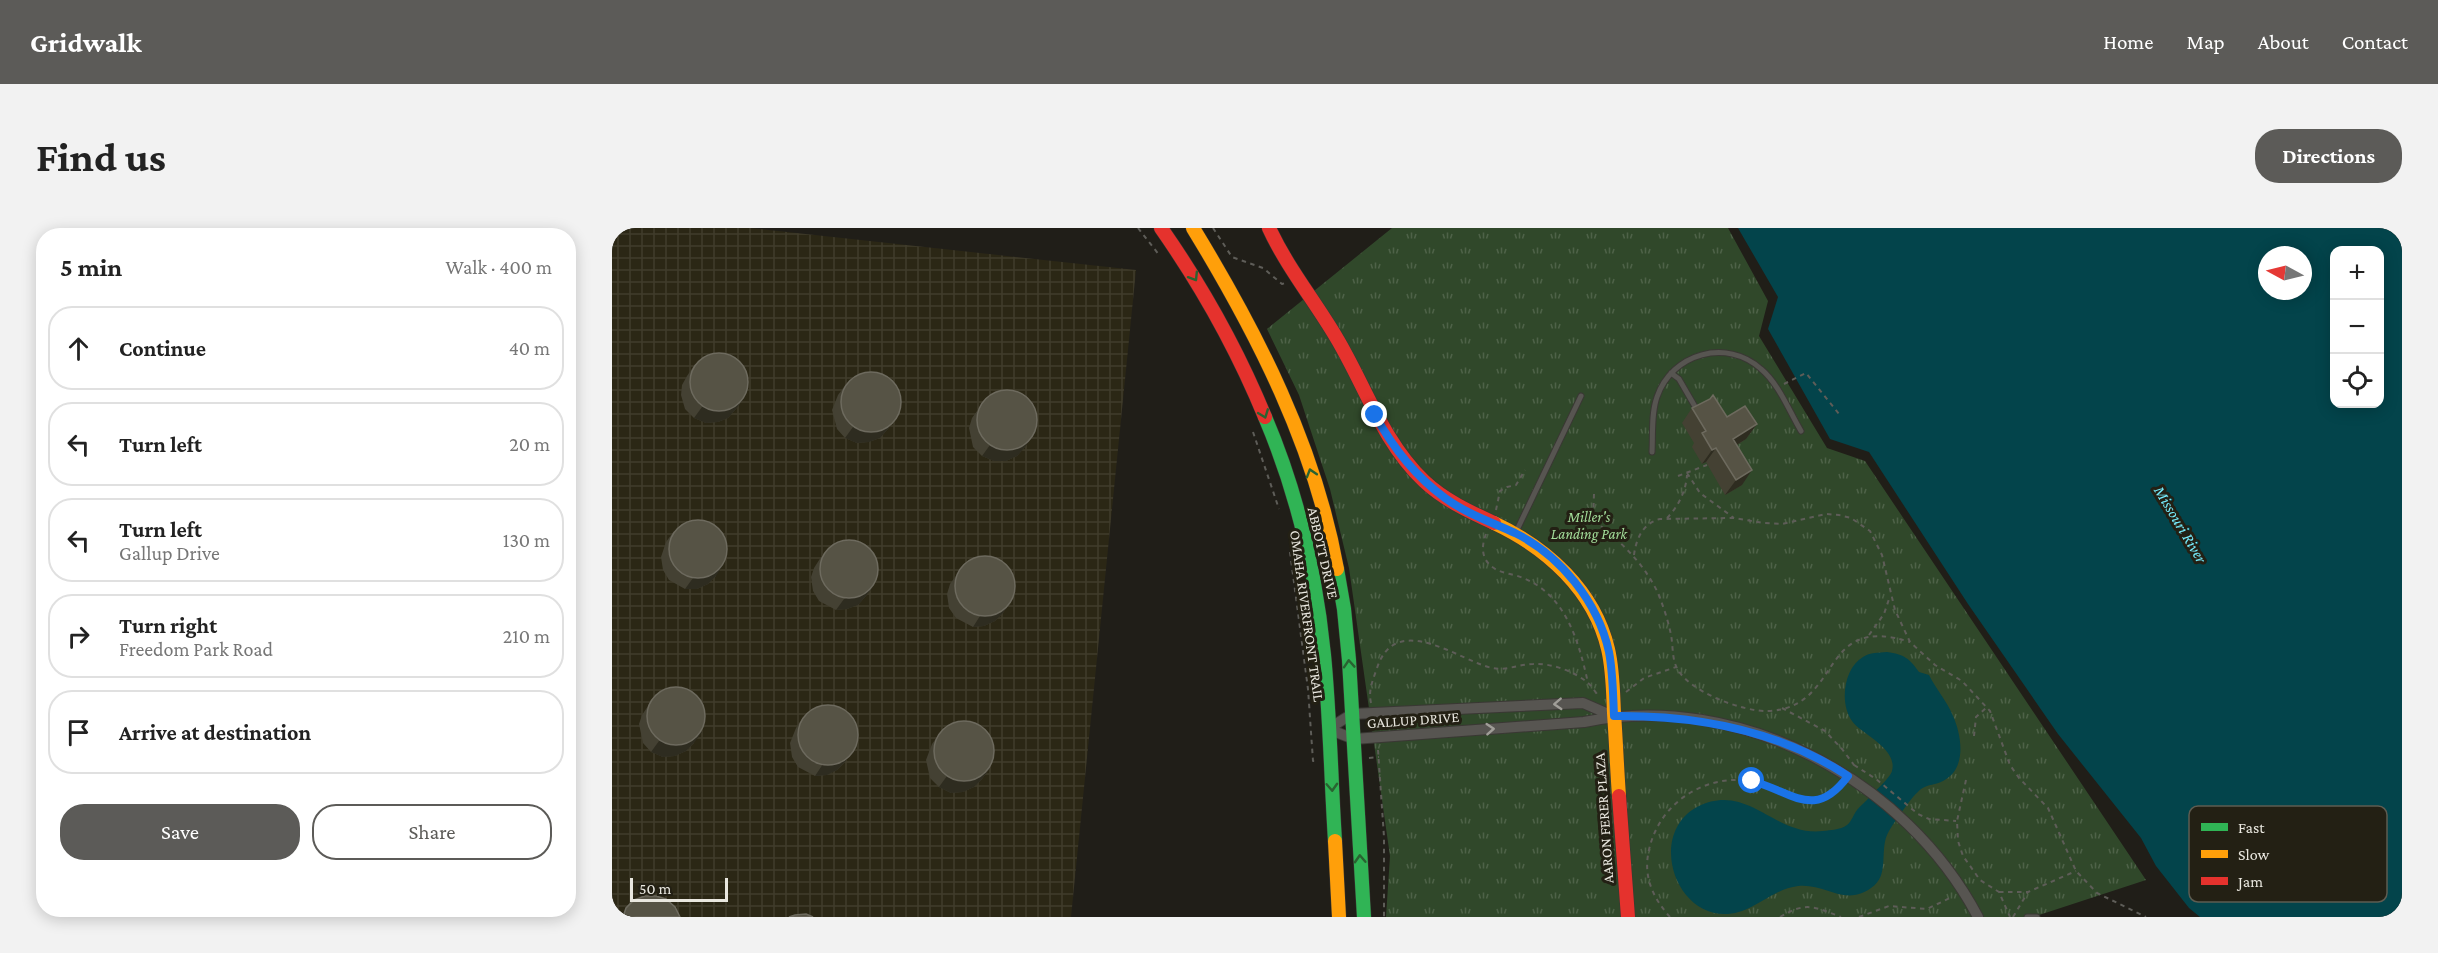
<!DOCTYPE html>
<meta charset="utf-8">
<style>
:root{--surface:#fff;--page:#f2f2f2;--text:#222;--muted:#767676;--line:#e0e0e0;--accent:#5c5b58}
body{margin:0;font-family:"Crimson Pro",serif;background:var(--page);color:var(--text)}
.controls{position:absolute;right:18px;top:18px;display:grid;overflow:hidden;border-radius:12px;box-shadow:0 3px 15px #0003}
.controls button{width:54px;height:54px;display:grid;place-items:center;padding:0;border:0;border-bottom:2px solid var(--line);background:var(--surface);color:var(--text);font:30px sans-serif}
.compass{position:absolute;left:1646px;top:18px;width:54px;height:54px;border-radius:50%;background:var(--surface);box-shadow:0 3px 15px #0003;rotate:277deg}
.scale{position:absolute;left:18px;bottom:15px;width:98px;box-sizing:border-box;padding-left:6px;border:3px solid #e9e7df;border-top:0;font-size:16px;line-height:21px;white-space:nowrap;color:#e9e7df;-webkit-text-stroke:4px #232014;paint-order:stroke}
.stop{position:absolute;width:18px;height:18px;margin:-14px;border:4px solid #1a73e8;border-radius:50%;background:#fff}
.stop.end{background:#1a73e8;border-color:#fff;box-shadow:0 2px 6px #0008}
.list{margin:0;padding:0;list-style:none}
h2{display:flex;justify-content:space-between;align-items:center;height:78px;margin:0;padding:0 24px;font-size:26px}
h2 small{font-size:20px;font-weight:400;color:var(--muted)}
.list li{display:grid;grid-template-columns:39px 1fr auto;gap:18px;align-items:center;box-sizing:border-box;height:84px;margin:0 12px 12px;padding:0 12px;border:2px solid var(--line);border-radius:24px}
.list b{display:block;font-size:22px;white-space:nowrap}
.list p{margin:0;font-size:20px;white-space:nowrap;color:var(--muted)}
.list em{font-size:20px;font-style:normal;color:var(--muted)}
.actions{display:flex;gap:12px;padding:18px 24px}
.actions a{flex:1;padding:14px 0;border:2px solid var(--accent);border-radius:24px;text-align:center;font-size:21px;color:var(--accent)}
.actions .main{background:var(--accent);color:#fff}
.icon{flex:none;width:33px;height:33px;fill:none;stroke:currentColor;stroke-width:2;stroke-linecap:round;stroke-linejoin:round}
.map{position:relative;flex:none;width:1790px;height:689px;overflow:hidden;border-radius:24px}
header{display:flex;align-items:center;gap:36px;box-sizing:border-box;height:84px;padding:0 30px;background:var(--accent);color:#fff}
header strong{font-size:28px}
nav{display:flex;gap:33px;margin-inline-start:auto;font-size:21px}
.intro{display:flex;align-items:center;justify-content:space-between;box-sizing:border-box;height:144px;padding:0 36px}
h1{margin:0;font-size:42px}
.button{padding:15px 27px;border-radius:24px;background:var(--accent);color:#fff;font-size:21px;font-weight:700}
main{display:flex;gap:36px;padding:0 36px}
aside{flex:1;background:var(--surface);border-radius:24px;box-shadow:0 3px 15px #0003}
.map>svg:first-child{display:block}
.industrial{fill:url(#industrial-grid)}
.grass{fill:url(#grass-tufts)}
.water{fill:#03444b;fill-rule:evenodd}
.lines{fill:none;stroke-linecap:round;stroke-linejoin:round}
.lane-casing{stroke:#3a3834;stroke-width:7}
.street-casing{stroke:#3a3834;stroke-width:12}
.fast-casing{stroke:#3a3834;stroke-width:15}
.slow-casing{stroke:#3a3834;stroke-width:15}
.jam-casing{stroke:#3a3834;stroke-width:15}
.path{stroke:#5e5d58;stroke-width:2;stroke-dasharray:4.5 4.5;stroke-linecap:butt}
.lane{stroke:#575551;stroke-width:5}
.street{stroke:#575551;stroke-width:10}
.fast{stroke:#30b455;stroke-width:14}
.slow{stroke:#ff9f0a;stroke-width:14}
.jam{stroke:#e5322d;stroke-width:14}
.wall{fill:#444133}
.shaded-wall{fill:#2e2c20}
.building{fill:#565345;stroke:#6d6a5e;stroke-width:1.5}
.oneway{stroke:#296331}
.oneway2{stroke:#a09e98}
.route{stroke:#1a73e8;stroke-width:8}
.labels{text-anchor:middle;stroke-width:6;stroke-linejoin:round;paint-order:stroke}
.park-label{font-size:15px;font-style:italic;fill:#a2dc99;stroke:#232014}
.street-label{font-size:15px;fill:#e9e7df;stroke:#232014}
.water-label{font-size:16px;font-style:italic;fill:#76edfd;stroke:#232014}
.key{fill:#232014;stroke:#5e5c51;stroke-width:1.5}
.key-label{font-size:16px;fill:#e9e7df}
</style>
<header>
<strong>Gridwalk</strong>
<nav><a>Home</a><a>Map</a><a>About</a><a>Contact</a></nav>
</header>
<div class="intro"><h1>Find us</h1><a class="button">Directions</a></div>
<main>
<aside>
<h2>5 min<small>Walk · 400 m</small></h2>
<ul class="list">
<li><svg class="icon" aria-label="ahead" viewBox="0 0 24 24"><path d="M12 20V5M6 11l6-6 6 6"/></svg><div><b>Continue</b></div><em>40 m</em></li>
<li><svg class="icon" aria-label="left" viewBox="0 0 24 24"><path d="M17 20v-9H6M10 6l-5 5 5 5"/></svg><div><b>Turn left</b></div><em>20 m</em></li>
<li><svg class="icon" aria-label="left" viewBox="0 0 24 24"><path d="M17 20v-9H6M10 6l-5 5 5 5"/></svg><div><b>Turn left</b><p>Gallup Drive</p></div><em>130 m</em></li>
<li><svg class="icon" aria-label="right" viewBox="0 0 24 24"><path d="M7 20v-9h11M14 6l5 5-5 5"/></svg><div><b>Turn right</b><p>Freedom Park Road</p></div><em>210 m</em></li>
<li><svg class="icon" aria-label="arrive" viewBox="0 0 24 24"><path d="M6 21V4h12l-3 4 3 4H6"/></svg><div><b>Arrive at destination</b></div></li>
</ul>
<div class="actions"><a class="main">Save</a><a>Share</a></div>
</aside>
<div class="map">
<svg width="1790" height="689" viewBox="0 0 1790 689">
<defs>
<pattern id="industrial-grid" width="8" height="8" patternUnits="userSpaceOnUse" patternTransform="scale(1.5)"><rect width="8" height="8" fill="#2b2715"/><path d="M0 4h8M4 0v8" fill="none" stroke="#403c2b"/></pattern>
<pattern id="grass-tufts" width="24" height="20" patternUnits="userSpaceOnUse" patternTransform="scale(1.5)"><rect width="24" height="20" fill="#30482a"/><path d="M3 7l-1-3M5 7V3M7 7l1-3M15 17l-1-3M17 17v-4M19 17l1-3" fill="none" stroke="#4e6248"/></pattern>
</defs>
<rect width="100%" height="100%" fill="#201e18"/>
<path class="industrial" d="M0,0h138l386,42 -65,647h-459z"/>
<path class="grass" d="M780,0h336l40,73 -9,35 68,112 38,13 281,419 -113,37h-647l4,-61 -41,-288 -19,-79 -31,-94 -32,-66z"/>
<path class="water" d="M1126,0h664v689h-202l-11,-9 -33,-42 -15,-28 -83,-104 -90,-130 -99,-152 -39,-13 -62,-110 10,-32zM1768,22v154h-46v-154zM1655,27h36v36h-36z
M1275,424c17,2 23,7 32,20l10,3c7,14 18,26 24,41 9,20 14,53 -10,65 -7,4 -15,3 -22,8 -9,7 -26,32 -32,42 -11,18 2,44 -18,57 -27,19 -45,-5 -73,-2 -26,3 -44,26 -70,28 -54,3 -80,-80 -31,-107 51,-26 77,30 126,24 8,-1 17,-1 24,-6 5,-4 6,-10 10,-15 3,-4 7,-7 10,-10 6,-7 23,-22 25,-29 6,-23 -31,-37 -40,-50 -13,-18 -8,-53 11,-64 7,-5 16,-4 24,-5z"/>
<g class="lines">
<defs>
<path id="lane" d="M1059,145l8,6 18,31
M1040,224c1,-18 -1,-38 5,-55 15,-44 70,-59 104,-28 18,15 28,42 40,62
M904,304l65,-136
M1415,689h10"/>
<path id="street" d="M716,501l26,10 230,-17c155,-32 322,58 394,195
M716,501l24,-15 231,-11 30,13"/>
<path id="fast" d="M653,189c32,75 51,157 59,238 6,62 7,124 11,186
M725,341l7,40 5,51 15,257"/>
<path id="slow" d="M581,0c64,105 122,218 144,341
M882,295c53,25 100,67 114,126 5,21 5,43 6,64 2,28 3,56 5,83
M723,613l4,76"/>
<path id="jam" d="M549,0c42,60 76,121 104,189
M657,0c18,39 45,72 67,109 29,48 46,104 88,144 20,19 46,31 70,42
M1007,568l9,121"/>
</defs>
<use href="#lane" class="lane-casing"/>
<use href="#street" class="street-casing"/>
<use href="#fast" class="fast-casing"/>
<use href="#slow" class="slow-casing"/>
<use href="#jam" class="jam-casing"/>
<path class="path" d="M526,0l22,28
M601,0l19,29 31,11 19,16 3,-1
M1172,156l22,-11 33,41
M641,204l26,77
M1075,245l13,20 34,25
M1066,248l29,-11
M982,266l-1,26c26,20 49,41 64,71 6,14 11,29 14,44 2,10 1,22 5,31 10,25 67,46 92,45 76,-3 49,-99 142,-69
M884,282l4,-19 7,-4 9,-2 9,-15
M1055,290c11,-11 19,-27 20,-43
M874,306c-4,10 -5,22 3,30 9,10 23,9 34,14 43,17 56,64 65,105
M678,324l18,137 5,72h3
M1022,327c2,-16 9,-32 26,-36l74,-1 29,5 19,1 44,-10 13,1 12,3 19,13 12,24 13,55 15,32 25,23 27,16 28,30 20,54 9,13 29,30 28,63 21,22 49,24
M1257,407l15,-21 6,-18
M1014,464l18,-14 32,-11
M759,475c-3,-13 2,-23 6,-35 19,-58 83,-7 115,0 15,3 27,-4 41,-4 18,-1 41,7 55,19 4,3 8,10 11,14
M1170,480l43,23 17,18 12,16 -2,3
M1362,508l2,-19 11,-10
M766,522l6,87v80
M757,530l10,-1
M1242,537l22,14 42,35 11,5 27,2
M1354,552l-9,41 1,20 5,15 17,24 19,12 11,25
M1387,664h29
M1058,689c-16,-18 -26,-38 -22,-62 9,-55 64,-87 117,-71 17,6 32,19 51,17 10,-1 18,-7 24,-13
M1168,689c26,-16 35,-10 61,0
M1247,689l30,-11 38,3 25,-12
M1401,689l15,-25 48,-21"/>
<use href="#lane" class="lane"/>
<use href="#street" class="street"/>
<use href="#fast" class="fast"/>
<use href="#slow" class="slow"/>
<use href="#jam" class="jam"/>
</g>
<path class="wall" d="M83,136l49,34 -8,11 -8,9 -10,4 -12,1 -12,-5 -9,-9 -4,-14 1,-10 5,-9z
M234,156l50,34 -8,11 -8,9 -11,4 -12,1 -12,-5 -8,-9 -5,-19 6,-15z
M375,169l38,50 -8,9 -11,5h-12l-12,-5 -9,-9 -4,-19 3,-10z
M1080,180l65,16 -11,15 -9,6 5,40 -17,10 -19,-33 -4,2 -10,-17 2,-4 -12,-20z
M62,303l42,45 -8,8 -11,5h-12l-16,-9 -6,-10 -2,-13 5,-15z
M209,329l53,28 -8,11 -8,9 -11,4 -11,1 -17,-9 -6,-10 -2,-14 3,-9z
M353,335l46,39 -8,11 -8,8 -11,5 -11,1 -17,-9 -7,-10 -2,-14 3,-10z
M44,466l38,49 -8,8 -11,5 -12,1 -12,-5 -8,-9 -4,-19 3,-9z
M191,489l50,34 -8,11 -8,8 -10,5 -12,1 -17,-9 -6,-10 -2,-14 6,-15z
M328,505l50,35 -8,11 -8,8 -11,5 -12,1 -12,-6 -9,-9 -4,-18 6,-16z"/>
<path class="shaded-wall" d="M132,170l-8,11 -8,9 -10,4 -12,1 -12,-5 8,-11z
M284,190l-8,11 -8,9 -11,4 -12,1 -12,-5 8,-11z
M1145,196l-11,15 -23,14 10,-14z
M421,208l-8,11 -8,9 -11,5h-12l-12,-5 8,-11z
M1104,220l-10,14 -4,2 10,-14z
M1140,242l-10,15 -17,10 11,-15z
M111,337l-7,11 -8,8 -11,5h-12l8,-11z
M262,357l-8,11 -8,9 -11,4 -11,1 8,-11z
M399,374l-8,11 -8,8 -11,5 -11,1 7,-11z
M90,504l-8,11 -8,8 -11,5 -12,1 -12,-5 8,-11z
M241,523l-8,11 -8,8 -10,5 -12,1 8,-12z
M378,540l-8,11 -8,8 -11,5 -12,1 -12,-6 8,-11z"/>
<path class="building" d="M78 154a29 29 0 1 1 58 0a29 29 0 1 1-58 0Z
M229 174a30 30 0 1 1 60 0a30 30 0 1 1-60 0Z
M365 192a30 30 0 1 1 60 0a30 30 0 1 1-60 0Z
M1101,167l14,22 18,-11 12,18 -24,15 19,31 -16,10 -20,-32 -4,2 -10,-17 4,-2 -14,-23 18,-9z
M57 321a29 29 0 1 1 58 0a29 29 0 1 1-58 0Z
M208 341a29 29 0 1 1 58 0a29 29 0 1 1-58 0Z
M343 358a30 30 0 1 1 60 0a30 30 0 1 1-60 0Z
M35 488a29 29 0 1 1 58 0a29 29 0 1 1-58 0Z
M186 507a30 30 0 1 1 60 0a30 30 0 1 1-60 0Z
M322 523a30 30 0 1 1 60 0a30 30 0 1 1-60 0Z
M33,668h11l10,3 9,8 5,10h-57l3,-9 8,-8z
M194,686l7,3h-24l6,-2z"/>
<defs><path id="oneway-chevron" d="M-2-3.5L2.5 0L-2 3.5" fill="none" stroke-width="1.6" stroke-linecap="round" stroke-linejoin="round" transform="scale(1.5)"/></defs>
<g class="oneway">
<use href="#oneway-chevron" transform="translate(582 49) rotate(58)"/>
<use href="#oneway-chevron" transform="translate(652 186) rotate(69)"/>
<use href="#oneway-chevron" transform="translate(699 245) rotate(-107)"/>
<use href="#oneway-chevron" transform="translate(737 436) rotate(-94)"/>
<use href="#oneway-chevron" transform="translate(720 559) rotate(87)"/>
<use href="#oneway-chevron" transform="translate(748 631) rotate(-93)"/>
</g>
<g class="oneway2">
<use href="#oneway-chevron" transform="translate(946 476) rotate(177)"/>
<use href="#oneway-chevron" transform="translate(878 501) rotate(-4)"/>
</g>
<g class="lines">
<path class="route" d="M763,187c18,33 40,61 70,83 22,16 46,24 70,35 45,22 83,69 94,119 4,21 4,43 5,64 82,-1 164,14 234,60 -33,45 -55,16 -96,5"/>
</g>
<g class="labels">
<g class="park-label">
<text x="977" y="294">Miller's<tspan x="977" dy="17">Landing Park</tspan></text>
</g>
<g class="street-label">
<text transform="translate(711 325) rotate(77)" y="5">ABBOTT DRIVE</text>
<text transform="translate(695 388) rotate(82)" y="5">OMAHA RIVERFRONT TRAIL</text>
<text transform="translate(801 492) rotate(-4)" y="5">GALLUP DRIVE</text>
<text transform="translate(992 590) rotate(-94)" y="5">AARON FERER PLAZA</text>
</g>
<g class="water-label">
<text transform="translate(1569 296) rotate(59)" y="6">Missouri River</text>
</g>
</g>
<rect x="1577" y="578" width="198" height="96" rx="9" class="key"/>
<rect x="1589" y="595" width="27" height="8" fill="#30b455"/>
<rect x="1589" y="622" width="27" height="8" fill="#ff9f0a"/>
<rect x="1589" y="649" width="27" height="8" fill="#e5322d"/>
<g class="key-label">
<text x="1626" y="605">Fast</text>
<text x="1626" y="632">Slow</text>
<text x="1626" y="659">Jam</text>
</g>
</svg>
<div class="controls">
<button>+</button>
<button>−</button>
<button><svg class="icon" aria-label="locate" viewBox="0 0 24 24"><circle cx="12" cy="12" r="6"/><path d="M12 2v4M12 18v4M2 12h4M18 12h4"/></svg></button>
</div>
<svg class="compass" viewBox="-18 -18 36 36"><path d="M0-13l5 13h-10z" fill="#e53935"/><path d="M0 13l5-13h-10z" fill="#767676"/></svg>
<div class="scale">50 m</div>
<div class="stop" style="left:1140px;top:553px"></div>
<div class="stop end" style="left:763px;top:187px"></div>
</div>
</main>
